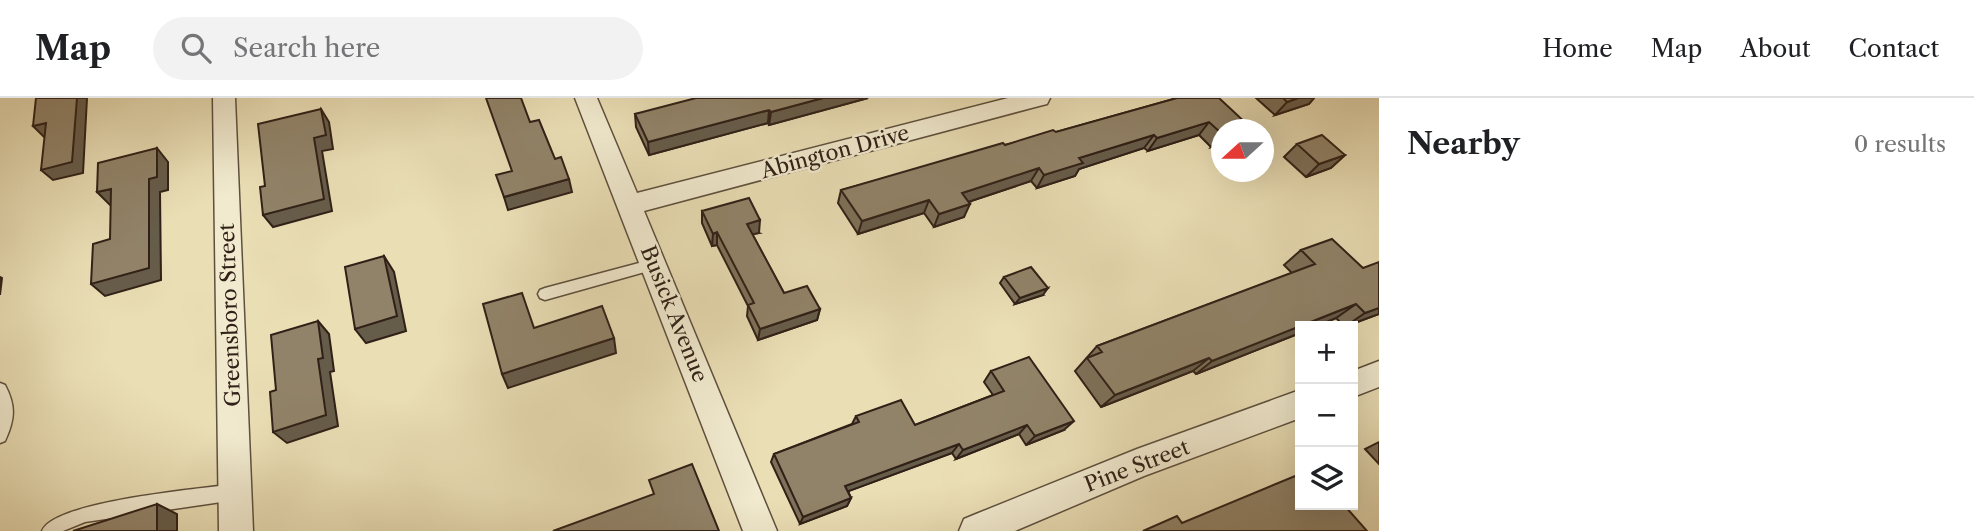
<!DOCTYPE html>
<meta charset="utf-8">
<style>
:root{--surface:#fff;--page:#f2f2f2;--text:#202124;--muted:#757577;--line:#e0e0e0}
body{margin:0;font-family:"Libre Caslon Text",serif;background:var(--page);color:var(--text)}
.controls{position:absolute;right:21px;bottom:21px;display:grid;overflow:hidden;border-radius:0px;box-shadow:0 7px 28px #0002}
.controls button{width:63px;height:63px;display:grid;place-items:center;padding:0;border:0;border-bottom:2px solid var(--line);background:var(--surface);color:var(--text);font:35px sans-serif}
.compass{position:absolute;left:1211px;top:21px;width:63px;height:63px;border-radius:50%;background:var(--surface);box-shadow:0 7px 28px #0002;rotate:249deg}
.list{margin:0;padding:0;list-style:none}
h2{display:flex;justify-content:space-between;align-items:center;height:91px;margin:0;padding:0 28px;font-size:30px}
h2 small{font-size:23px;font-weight:400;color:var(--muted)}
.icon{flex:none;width:38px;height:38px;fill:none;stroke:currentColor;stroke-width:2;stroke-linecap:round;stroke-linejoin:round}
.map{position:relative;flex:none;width:1379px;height:433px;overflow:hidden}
header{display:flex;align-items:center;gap:42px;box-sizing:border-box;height:98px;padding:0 35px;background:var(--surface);border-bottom:2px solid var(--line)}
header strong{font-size:33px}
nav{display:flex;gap:38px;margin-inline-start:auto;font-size:24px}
.search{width:490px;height:63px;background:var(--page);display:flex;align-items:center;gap:18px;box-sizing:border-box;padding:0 24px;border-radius:38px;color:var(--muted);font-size:26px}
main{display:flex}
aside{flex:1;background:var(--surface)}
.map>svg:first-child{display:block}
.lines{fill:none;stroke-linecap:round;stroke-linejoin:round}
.lane-casing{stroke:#5e503e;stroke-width:3}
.street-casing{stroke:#5e503e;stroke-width:3}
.lane{fill:#f1eacf;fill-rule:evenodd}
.street{fill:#f1eacf;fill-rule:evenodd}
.wall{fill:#7d715a;stroke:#302017;stroke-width:2}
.shaded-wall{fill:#665c4a;stroke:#302017;stroke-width:2}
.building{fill:#918369;stroke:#302017;stroke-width:2}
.labels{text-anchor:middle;stroke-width:5;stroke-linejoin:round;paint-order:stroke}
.street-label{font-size:21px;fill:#302017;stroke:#f1eacf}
</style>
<header>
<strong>Map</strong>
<div class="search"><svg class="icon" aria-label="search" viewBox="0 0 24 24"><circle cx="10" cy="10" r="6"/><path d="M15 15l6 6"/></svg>Search here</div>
<nav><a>Home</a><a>Map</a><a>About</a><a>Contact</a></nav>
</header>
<main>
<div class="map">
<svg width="1379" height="433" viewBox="0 0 1379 433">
<rect width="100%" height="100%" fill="#eadeb5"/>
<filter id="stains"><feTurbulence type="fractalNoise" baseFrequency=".00286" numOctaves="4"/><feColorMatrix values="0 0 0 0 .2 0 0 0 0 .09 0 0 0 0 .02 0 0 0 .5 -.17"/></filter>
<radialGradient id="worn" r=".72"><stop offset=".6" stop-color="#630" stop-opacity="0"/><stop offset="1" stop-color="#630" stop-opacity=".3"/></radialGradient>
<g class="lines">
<defs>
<path id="lane" d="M654,161l5,1 2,4 -2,4 -114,32 -5,-2 -2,-4 2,-4 5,-2z
M0,285l5,2c11,21 10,34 0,56l-5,2z
M235,386l6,2 2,6 -2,6 -6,2 -150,22 -22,9h-21c12,-30 158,-42 193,-47z"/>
<path id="street" d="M213,0h22l18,433h-34z
M575,0h22l40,95 371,-95h42l-3,6 -8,2 -395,105 133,320h-34z
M1379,263v26l-26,10v-26z
M1300,292v28l-156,58 -129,55h-56l5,-12 12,-5 161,-65z"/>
</defs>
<use href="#lane" class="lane-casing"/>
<use href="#street" class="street-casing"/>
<use href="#lane" class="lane"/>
<use href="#street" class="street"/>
</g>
<path class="wall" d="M868,0l-99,27 -1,-2 -119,32 -13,-28 -1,-13z
M1177,0l71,27 -4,5h-22v13l-11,4 -12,-12 -51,16 -4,-3 -65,21 -4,7 -38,12 -6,-7 -63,21 -4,15 -30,10 -10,-14 -66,21 -20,-31 3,-13 164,-45 51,-13z
M1256,0h58l-5,6 -34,11z
M1297,46l48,11 -14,13 -25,9 -22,-20z
M702,113l57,22 -7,1 32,59 36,16 -3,11 -59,20 -11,-24 1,-10 -31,-61 -5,1 -10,-23z
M1301,152l78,64 -32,12h-3l-8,-8 -19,8h-17v7l-104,41 -3,-3 -92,36 -26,-36 22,-25 195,-73 -8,-8z
M1004,179l39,18 -28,9 -15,-21z
M991,273l73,59 -38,15 -7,-11 -63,25 -4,-6 -104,38 3,7 -4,8 -47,18 -29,-62 3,-8 78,-30 4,-8 59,9 78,-30 -9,-13z
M1379,344v22l-14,-15z"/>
<path class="shaded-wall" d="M77,0h10l-4,75 -30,7 -12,-10z
M823,0h45l-99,27 2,-13z
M1298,0h16l-5,6 -34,11 12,-13z
M321,11l8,13 4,27 -11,2 10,60 -59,16 -10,-12 51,-77z
M769,12l-1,13 -119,32 -1,-13z
M1209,24l-10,13 -51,16 9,-13z
M46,25l11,11 -13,3 -11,-11z
M1248,27l-4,5h-11z
M1222,35v10l-11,4z
M1154,37l-10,13 -65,21 -4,7 -38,12 7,-13 35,-17z
M157,50l11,14v28l-8,2 1,88 -56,16 -14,-12z
M1345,57l-14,13 -25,9 13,-13z
M1039,70l-8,13 -75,25 6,-13z
M569,81l3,13 -64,18 -4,-13z
M111,91l13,12 -14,4 -13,-13z
M929,102l-5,13 -66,21 4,-13z
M970,106l-6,13 -30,10 5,-13z
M760,122l-1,13 -14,3 2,-12z
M717,134v13l-5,1 1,-12z
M384,158l10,16 12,59 -40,12 -11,-14z
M0,179l2,1 -2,17z
M1048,190l-5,7 -28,9 5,-6z
M1356,206l-20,14 -19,8h-16z
M1379,210v6l-33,12 19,-13z
M820,211l-3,11 -59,20 2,-11z
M318,223l11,13 5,37 -4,1 8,54 -51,17 -14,-11z
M1300,228v7l-104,41 16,-13z
M614,240l2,15 -108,35 -6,-14z
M1209,260l-16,13 -92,36 14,-12z
M1074,323l-10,9 -38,15 9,-9z
M1027,327l-8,9 -63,25 7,-9z
M959,346l-7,9 -111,41 4,-8z
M851,400l-4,8 -47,18 3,-7z
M157,406l20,10v17h-20z"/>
<path class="building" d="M36,0h41l-5,64 -31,8 5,-47 -13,3z
M486,0h35l9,24 9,-2 16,39 6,-2 8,22 -65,18 -8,-22 16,-4z
M696,0h127l-52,14 -2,-2 -121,32 -13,-28z
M1177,0h42l29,27 -15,5h-11l-1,3 -12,-11 -52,16 -3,-3 -75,23 4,5 -39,12 -5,-7 -77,25 8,11 -31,10 -10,-14 -67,21 -21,-31 162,-47 2,2 48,-15 3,2z
M1283,0h15l-11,4z
M321,11l5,26 -12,3 10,61 -61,16 -3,-28 5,-1 -7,-62z
M1322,37l23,20 -26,9 -22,-20z
M157,50v29l-8,2v89l-58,16 2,-40 17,-5 1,-50 -14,3 1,-29z
M749,100l11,22 -13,4 37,69 23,-7 13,23 -60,20 -12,-24 6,-2 -37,-71 -4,2 -11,-23z
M1332,141l31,29 16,-6v46l-14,5 -9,-9 -144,57 -3,-3 -94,37 -28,-37 15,-6 -5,-6 218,-82 -14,-14z
M384,158l13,60 -42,13 -10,-62z
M1031,169l17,21 -28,10 -16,-21z
M522,195l12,35 68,-22 12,32 -112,36 -19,-70z
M318,223l5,37 -5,1 8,56 -53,17 -3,-40 6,-2 -5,-55z
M1029,259l45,64 -39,15 -8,-11 -64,25 -4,-6 -114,42 6,12 -48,19 -29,-63 85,-32 -3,-6 45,-16 14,25 89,-34 -13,-20z
M692,366l27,67h-166l101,-37 -5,-14z
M1300,376v31h44l23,26h-224l34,-15 5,7z
M157,406v27h-84z"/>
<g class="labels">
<g class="street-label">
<text transform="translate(835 54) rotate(-15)" y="7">Abington Drive</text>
<text transform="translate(674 216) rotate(68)" y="7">Busick Avenue</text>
<text transform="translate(230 217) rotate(-92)" y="7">Greensboro Street</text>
<text transform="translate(1137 368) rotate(-21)" y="7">Pine Street</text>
</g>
</g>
<rect width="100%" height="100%" filter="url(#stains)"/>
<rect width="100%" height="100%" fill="url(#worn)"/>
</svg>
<div class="controls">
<button>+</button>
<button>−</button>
<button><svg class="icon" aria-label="layers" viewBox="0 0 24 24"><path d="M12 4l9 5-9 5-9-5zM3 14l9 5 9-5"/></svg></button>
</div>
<svg class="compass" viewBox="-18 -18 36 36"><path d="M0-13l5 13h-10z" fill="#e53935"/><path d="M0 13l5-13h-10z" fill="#757577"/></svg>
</div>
<aside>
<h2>Nearby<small>0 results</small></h2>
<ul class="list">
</ul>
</aside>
</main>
